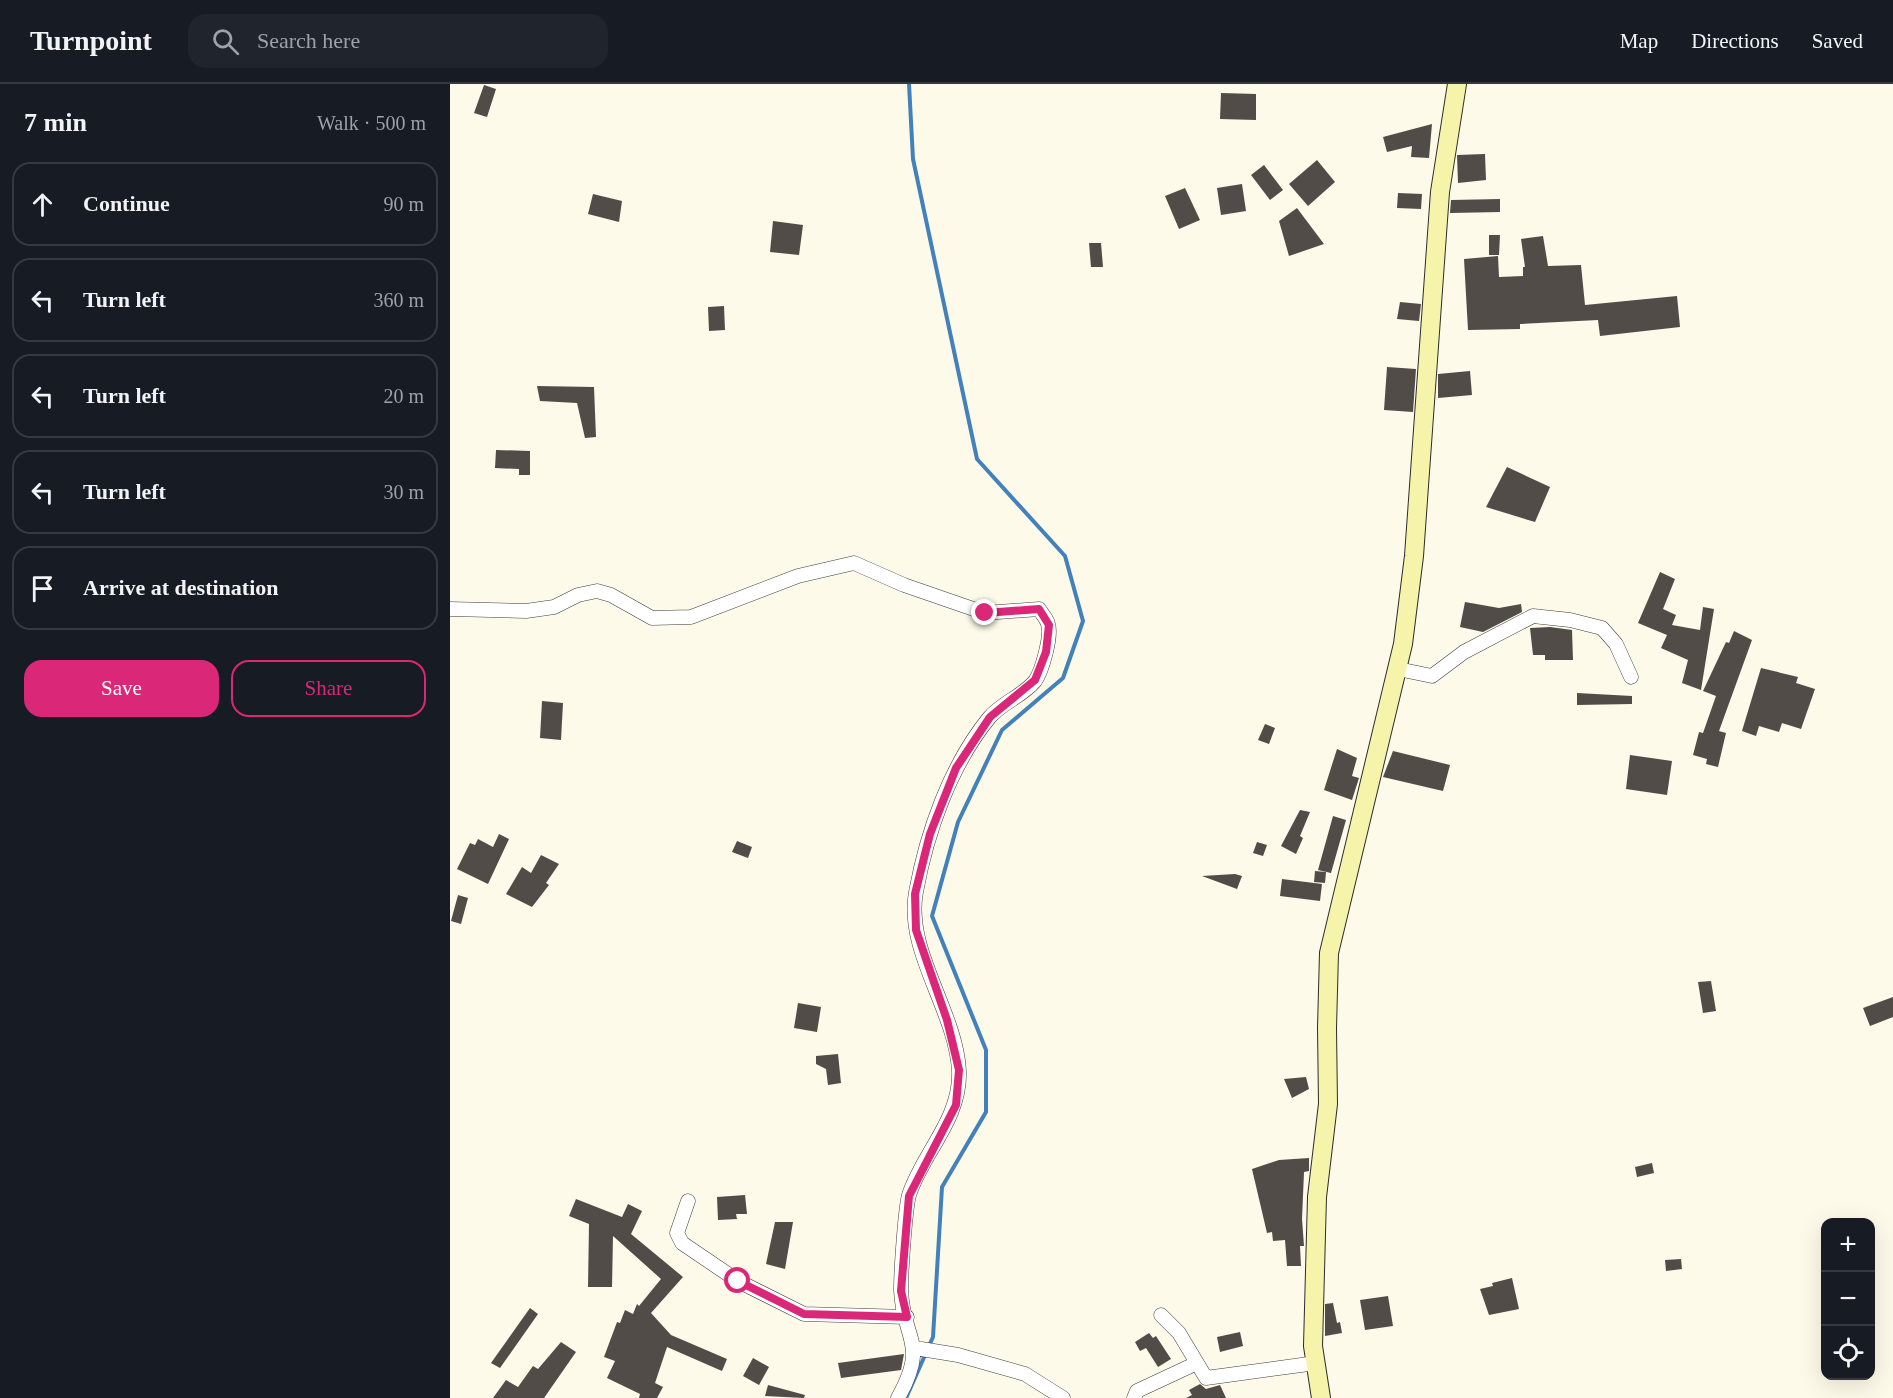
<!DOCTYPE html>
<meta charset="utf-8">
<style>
:root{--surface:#171b24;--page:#20242c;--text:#f1f3f6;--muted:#9ea1a6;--line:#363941;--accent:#db2777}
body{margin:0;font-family:Georgia,serif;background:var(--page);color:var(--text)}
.controls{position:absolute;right:18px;bottom:18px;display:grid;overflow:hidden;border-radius:12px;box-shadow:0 6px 24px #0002}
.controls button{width:54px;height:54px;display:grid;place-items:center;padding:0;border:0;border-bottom:2px solid var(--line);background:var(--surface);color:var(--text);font:30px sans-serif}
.stop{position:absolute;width:18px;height:18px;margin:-14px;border:4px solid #db2777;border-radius:50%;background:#fff}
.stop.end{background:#db2777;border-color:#fff;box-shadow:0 2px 6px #0008}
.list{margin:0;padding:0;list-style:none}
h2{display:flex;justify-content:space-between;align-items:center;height:78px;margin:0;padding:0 24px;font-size:26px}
h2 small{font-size:20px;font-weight:400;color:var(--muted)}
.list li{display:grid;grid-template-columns:39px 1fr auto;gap:18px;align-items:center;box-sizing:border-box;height:84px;margin:0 12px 12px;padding:0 12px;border:2px solid var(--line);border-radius:18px}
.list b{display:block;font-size:22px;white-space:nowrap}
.list em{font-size:20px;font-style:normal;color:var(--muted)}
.actions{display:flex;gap:12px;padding:18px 24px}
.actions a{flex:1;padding:14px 0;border:2px solid var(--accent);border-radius:18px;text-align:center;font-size:21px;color:var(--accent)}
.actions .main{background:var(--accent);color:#fff}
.icon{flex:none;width:33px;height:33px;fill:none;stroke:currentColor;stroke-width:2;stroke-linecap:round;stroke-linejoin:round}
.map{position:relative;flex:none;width:1443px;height:1314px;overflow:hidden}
header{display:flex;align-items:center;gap:36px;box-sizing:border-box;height:84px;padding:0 30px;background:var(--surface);border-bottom:2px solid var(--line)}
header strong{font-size:28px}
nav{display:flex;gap:33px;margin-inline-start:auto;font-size:21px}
.search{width:420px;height:54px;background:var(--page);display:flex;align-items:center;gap:15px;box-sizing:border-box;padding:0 21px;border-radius:18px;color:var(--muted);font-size:22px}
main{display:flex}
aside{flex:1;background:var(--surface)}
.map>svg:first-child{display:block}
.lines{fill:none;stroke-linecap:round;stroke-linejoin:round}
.stream{stroke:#4381bd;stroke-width:4}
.building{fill:#514c48}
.street-casing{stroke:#3d3d3d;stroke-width:15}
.secondary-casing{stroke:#2c2c2c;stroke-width:20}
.street{stroke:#fff;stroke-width:14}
.secondary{stroke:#f6f4ab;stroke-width:18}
.route{stroke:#db2777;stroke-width:8}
</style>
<header>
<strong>Turnpoint</strong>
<div class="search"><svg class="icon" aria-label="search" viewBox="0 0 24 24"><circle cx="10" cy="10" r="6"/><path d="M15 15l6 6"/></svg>Search here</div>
<nav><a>Map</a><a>Directions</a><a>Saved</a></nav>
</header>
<main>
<aside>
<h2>7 min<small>Walk · 500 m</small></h2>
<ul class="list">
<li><svg class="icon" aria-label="ahead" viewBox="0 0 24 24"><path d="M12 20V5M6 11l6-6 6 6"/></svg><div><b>Continue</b></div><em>90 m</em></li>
<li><svg class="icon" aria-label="left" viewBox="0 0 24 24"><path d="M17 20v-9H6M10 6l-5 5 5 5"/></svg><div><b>Turn left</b></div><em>360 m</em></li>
<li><svg class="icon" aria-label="left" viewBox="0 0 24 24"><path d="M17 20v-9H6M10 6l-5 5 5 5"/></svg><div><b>Turn left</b></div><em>20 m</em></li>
<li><svg class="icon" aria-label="left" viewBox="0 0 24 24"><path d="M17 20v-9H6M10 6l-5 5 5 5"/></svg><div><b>Turn left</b></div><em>30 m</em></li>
<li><svg class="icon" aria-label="arrive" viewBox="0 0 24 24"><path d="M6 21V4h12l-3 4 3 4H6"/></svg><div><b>Arrive at destination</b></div></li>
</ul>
<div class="actions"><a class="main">Save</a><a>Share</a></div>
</aside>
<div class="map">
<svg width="1443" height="1314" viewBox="0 0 1443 1314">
<rect width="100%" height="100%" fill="#fdfae9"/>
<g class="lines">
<path class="stream" d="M456,1314l27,-61 9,-150 44,-75v-62l-54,-134 26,-94 44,-92 61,-52 20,-57 -18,-65 -88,-97 -64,-300 -4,-75"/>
</g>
<path class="building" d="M34,1l12,4 -9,28 -13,-4z
M771,9l35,1v26l-36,-1z
M982,40l-3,34 -18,-1 1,-11 -25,6 -4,-15z
M1035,70l1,26 -28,3 -1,-28z
M867,76l18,22 -27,24 -19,-22z
M814,81l19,25 -13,10 -19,-25z
M792,100l4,27 -25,4 -4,-27z
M735,104l15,32 -21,9 -14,-33z
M948,109l24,1 -1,15 -24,-1z
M143,110l29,7 -3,21 -31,-8z
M1050,115v13l-50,1 1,-13z
M847,124l27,36 -35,12 -10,-35z
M323,137l30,4 -4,30 -29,-3z
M1039,151h11l-1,20h-10z
M1093,152l5,30 33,-1 4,40 92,-9 3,31 -80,9 -2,-16 -78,4v5l-52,1 -4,-71 34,-3 1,21 24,-1v-9h2l-4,-28z
M639,159h12l2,24h-12z
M950,218l21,2 -2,17 -22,-2z
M274,222l1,24 -16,1 -1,-24z
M937,283l29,2 -3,43 -29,-2z
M1020,287l2,24 -34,3v-24z
M87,302l57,1 2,50 -11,1 -8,-35 -37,-2z
M46,366l34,1v24h-11v-6l-24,-1z
M1057,383l43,20 -15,35 -49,-15z
M1210,488l15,7 -12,30 13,6 -4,10 28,5 3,-23 11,2 -13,81 -19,-7 6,-23 -27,-12 6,-13 -29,-12z
M1015,518l34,6 22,-4 1,8 -39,20 -23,-5z
M1100,543l22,3 1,30h-28v-5h-12l-3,-27z
M1284,547l18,9 -33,91 7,2 -8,34 -12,-3 1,-5 -14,-4 6,-23 4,1 13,-37 -13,-5 23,-49 3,1z
M1311,584l37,9 -2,6 19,6 -14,40 -19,-6 -3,9 -20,-6 -3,10 -14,-5z
M1127,609l55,3v8l-55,1z
M92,617l21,2 -2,37 -21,-2z
M815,640l10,4 -6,16 -11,-4z
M887,665l20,9 -5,18 7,2 -7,22 -28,-10z
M943,667l57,14 -7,26 -60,-14z
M1180,671l42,6 -5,34 -41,-6z
M850,726l10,2 -10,24 3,2 -7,16 -15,-8z
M883,732l13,4 -15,53 -13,-3z
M49,750l10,5 -21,45 -31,-15 13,-26 5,2 3,-6 15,8z
M287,757l15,6 -4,11 -16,-6z
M807,758l10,3 -4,11 -10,-3z
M91,771l18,9 -13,19 3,2 -17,22 -26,-13 16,-27 9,6z
M865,787l11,1 -1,11 -11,-1z
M785,790l7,2 -5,13 -35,-13z
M832,795l40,5 -2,17 -40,-5z
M8,811l10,3 -7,26 -10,-3z
M1261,897l5,30 -13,2 -5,-31z
M1443,913v20l-23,9 -7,-18z
M348,919l23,4 -4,25 -23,-4z
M388,970l3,29 -13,2 -2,-16 -10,-5v-8z
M856,993l3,12 -17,9 -8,-19z
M859,1074v13l-5,1 -2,47 2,27h-4l1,20h-14l-2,-26 -12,1 -1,-9 -5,1 -15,-64 27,-9z
M1202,1079l2,10 -17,4 -2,-10z
M295,1111l2,19h-11l1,5 -19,1 -1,-23z
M126,1115l46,18 6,-13 14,7 -11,23 52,43 -32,36 20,22 56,24 -5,12 -55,-24 -12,36 8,4 -6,11h-18l1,-4 -33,-16 8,-17 -11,-4 13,-35 3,1 5,-13 8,4 4,-10 2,2 22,-27 -48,-43 -1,51h-24l1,-63 -20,-8z
M325,1138h18l-8,47 -19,-5z
M1231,1175l1,10 -16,2 -1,-11z
M1062,1194l7,31 -30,6 -9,-26 13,-3 -1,-3z
M938,1212l5,30 -28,4 -5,-30z
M883,1219l4,20 3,-1 2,11 -17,3v-32z
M80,1224l8,6 -38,54 -9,-5z
M790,1248l3,14 -23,6 -3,-15z
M699,1249l4,5 3,-2 15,23 -13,8 -12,-19 -6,3 -5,-9z
M111,1258l15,10 -32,46h-51l13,-18 12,7 15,-21 5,3z
M454,1270l-3,16 -60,8 -3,-15z
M303,1274l16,9 -10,18 -16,-9z
M750,1300l6,5 14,-4 6,13h-40l6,-3 -3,-5z
M318,1301l37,10 -1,3 -39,-2z"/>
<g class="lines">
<defs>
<path id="street" d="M0,525l76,2 28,-4 24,-12 19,-4 14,4 41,23 39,-1 107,-41 56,-13 50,22 81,28 54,-4c3,5 8,10 9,15 4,12 -6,47 -13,57 -12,15 -34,22 -46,37 -39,48 -62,114 -73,174 -11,59 40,119 43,179 2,48 -36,81 -50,124 -4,16 -8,77 -8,95 2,51 28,52 -3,108
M948,585l34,7 32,-24 69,-36 37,4 32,8 14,16 15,33
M238,1117l-11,32 5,10 56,38 66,33 103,3
M711,1231l18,18 27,45 110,-15
M465,1264l43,7 67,19 38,24
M684,1314l3,-7 60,-28"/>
<path id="secondary" d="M871,1314l-8,-52 4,-149 11,-93 -1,-76 2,-75 74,-309 11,-88 26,-364 17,-108"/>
</defs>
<use href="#street" class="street-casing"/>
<use href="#secondary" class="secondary-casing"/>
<use href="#street" class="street"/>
<use href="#secondary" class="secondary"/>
</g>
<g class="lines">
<path class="route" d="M288,1197l66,33 103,3 -6,-26 8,-95 47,-91 3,-35 -12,-50 -31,-90 -1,-36 15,-60 26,-66 34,-51 45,-37 11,-28 3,-27 -10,-16 -54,4"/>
</g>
</svg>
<div class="controls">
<button>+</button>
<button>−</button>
<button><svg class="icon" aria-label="locate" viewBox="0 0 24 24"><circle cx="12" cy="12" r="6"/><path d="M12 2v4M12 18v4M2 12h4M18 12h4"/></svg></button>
</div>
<div class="stop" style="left:288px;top:1197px"></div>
<div class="stop end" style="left:535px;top:529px"></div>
</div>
</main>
